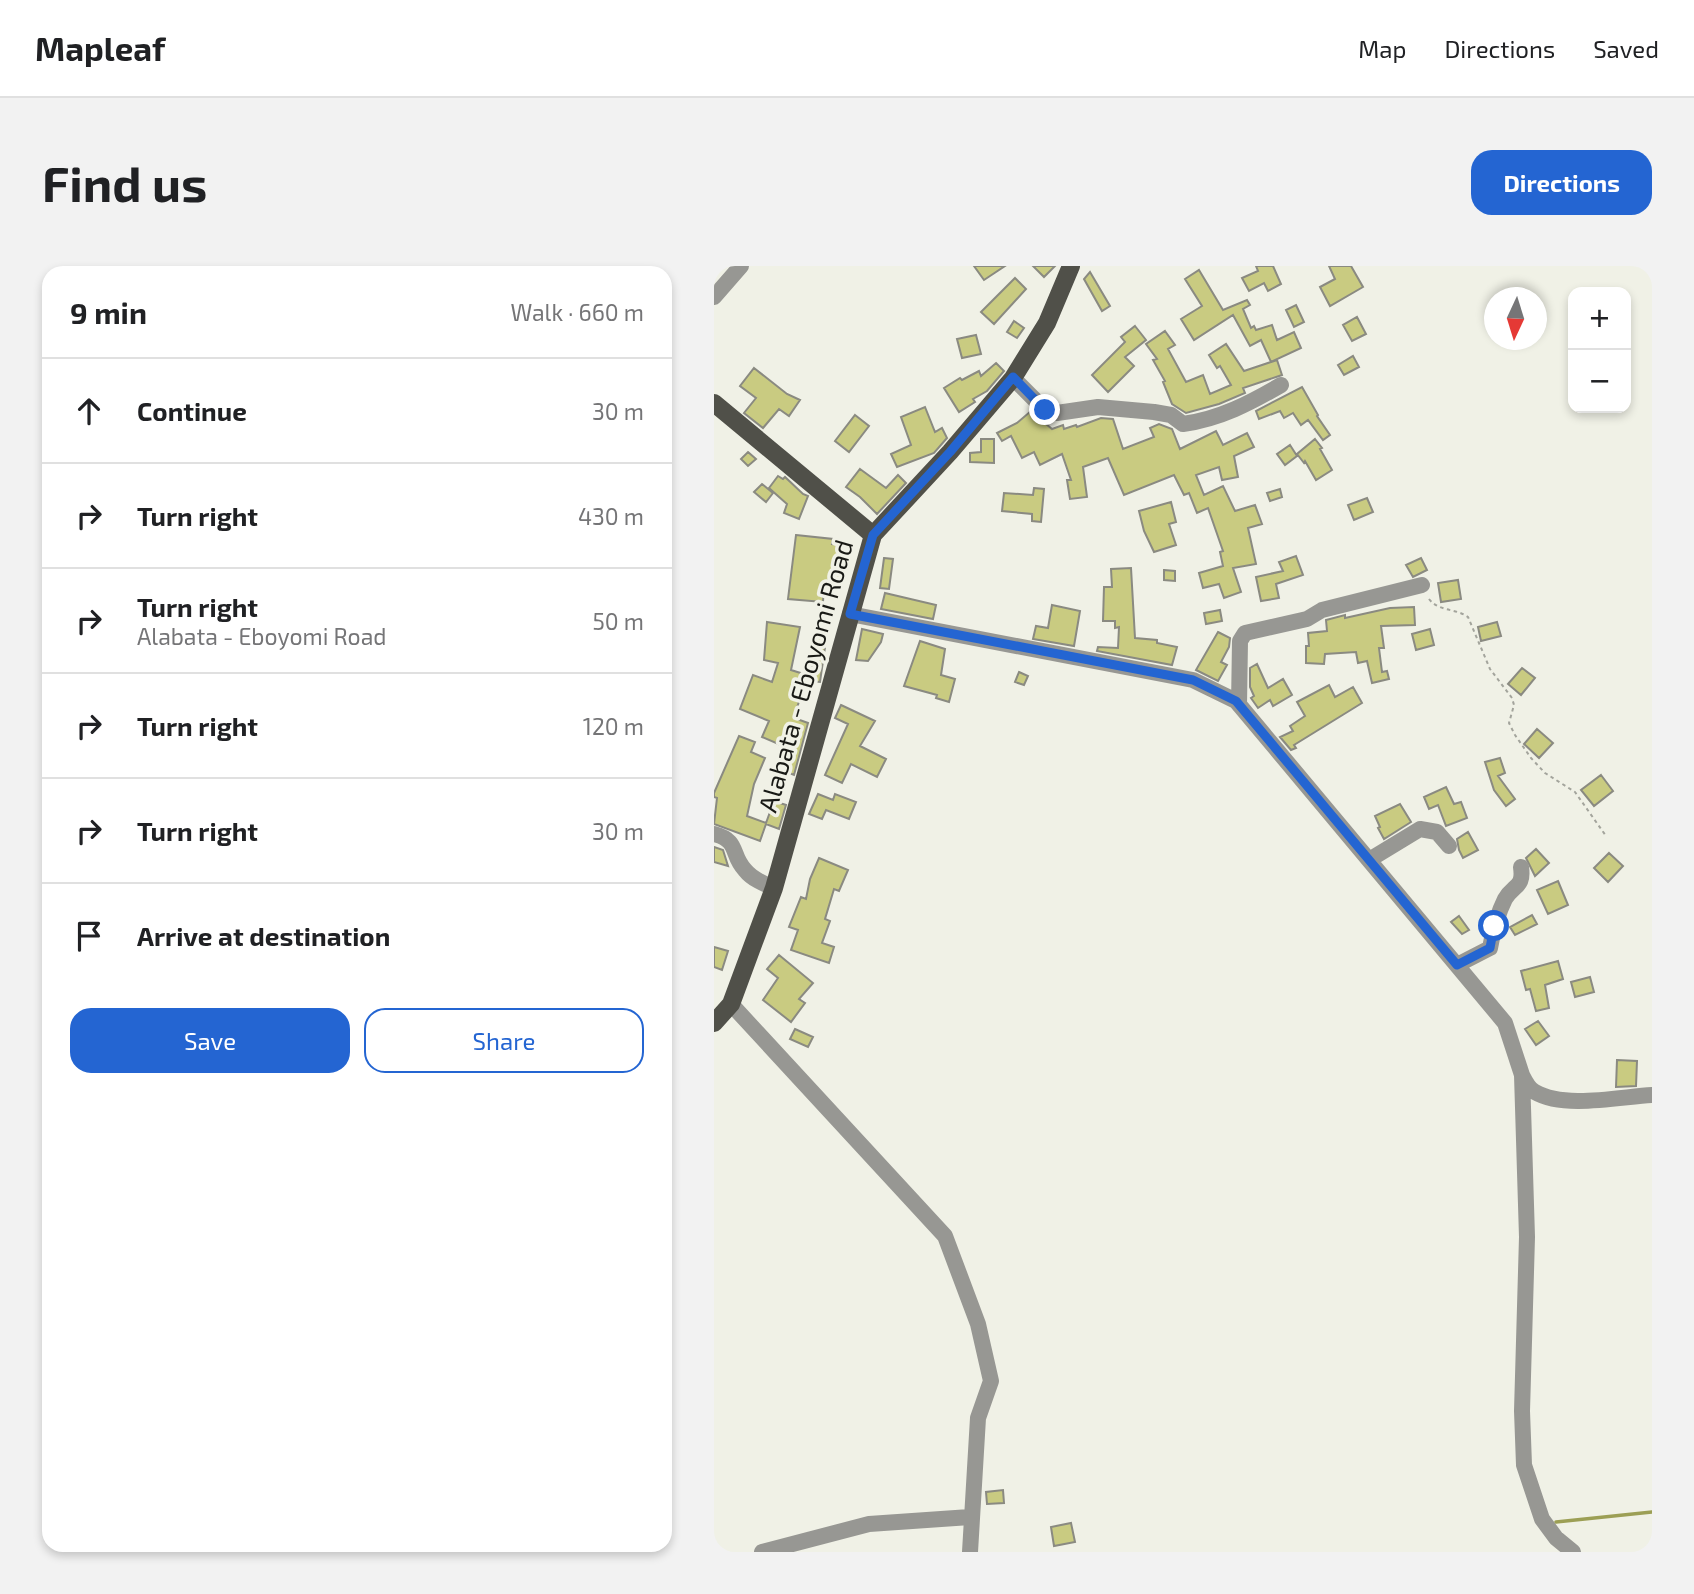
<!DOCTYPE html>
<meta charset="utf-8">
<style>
:root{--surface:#fff;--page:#f2f2f2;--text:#202124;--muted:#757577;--line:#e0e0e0;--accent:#2465d2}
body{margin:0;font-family:"Exo 2",sans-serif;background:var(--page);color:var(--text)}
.controls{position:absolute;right:21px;top:21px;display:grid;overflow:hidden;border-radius:14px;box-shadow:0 4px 10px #0003}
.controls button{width:63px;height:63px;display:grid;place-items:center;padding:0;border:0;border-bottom:2px solid var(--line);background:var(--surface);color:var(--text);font:35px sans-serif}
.compass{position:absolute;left:770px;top:21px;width:63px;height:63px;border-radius:50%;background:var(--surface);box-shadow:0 4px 10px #0003;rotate:184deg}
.stop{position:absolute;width:21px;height:21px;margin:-16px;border:5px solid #2465d2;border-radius:50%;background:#fff}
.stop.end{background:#2465d2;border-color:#fff;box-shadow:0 2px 7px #0008}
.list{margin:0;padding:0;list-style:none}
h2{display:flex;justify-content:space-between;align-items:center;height:91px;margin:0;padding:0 28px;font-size:30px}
h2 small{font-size:23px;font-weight:400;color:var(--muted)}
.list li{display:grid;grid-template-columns:46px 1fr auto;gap:21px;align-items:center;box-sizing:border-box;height:105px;padding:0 28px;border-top:2px solid var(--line)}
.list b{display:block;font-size:26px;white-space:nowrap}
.list p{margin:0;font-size:23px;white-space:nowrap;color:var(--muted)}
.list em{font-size:23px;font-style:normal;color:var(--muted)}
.actions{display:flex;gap:14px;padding:21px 28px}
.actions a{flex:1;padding:16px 0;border:2px solid var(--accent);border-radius:21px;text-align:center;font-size:24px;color:var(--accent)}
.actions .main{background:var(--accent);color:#fff}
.icon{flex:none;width:38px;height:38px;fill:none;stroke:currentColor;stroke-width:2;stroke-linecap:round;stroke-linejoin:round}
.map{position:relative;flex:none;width:938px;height:1286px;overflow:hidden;border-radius:21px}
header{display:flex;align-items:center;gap:42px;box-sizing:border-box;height:98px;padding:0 35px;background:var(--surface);border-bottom:2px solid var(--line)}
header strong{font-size:33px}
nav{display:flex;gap:38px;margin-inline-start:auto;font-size:24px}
.intro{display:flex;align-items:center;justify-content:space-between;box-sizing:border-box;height:168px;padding:0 42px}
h1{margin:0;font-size:49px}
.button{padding:18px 32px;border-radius:21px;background:var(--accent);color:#fff;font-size:24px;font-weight:700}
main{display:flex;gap:42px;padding:0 42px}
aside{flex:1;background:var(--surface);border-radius:21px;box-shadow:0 4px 10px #0003}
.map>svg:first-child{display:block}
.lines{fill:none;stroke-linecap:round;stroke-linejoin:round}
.stream{stroke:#9c9f55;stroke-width:3.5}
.building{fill:#c9cb81;stroke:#8a8a81;stroke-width:2}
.path{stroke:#a3a49c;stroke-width:2;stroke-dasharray:3.5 3.5;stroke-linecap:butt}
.minor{stroke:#979793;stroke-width:16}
.major{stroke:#505049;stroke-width:18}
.route{stroke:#2465d2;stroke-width:9}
.labels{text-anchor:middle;stroke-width:7;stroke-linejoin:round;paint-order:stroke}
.street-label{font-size:26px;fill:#181915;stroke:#f0f1e6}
</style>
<header>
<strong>Mapleaf</strong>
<nav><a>Map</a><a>Directions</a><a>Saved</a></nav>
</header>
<div class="intro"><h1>Find us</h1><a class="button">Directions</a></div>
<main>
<aside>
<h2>9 min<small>Walk · 660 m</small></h2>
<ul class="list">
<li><svg class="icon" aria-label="ahead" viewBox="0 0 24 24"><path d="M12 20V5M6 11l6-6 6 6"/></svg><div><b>Continue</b></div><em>30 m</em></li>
<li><svg class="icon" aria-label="right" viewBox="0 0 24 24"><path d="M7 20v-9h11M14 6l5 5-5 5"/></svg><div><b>Turn right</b></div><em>430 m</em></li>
<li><svg class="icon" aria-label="right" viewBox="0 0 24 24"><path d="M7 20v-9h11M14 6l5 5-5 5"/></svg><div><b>Turn right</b><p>Alabata - Eboyomi Road</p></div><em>50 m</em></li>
<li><svg class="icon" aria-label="right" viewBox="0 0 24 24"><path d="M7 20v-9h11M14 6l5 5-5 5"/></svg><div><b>Turn right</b></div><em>120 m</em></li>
<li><svg class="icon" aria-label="right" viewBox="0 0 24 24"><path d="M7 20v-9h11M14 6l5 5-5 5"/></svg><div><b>Turn right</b></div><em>30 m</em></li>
<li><svg class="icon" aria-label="arrive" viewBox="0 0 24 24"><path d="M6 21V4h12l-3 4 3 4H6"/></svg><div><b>Arrive at destination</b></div></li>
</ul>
<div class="actions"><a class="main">Save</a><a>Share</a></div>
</aside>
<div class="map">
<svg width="938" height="1286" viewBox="0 0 938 1286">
<rect width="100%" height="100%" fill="#f0f1e6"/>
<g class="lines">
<path class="stream" d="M842,1256l96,-10"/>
</g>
<path class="building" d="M260,0h31l-21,14z
M319,0h22l-11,11z
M542,0h17l8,18 -13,7 -4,-8 -15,8 -7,-13 16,-7z
M615,0h22l12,21 -33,19 -10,-19 15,-8z
M485,4l24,40 24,-10 3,5 -7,4 8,19 3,-2 2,4 16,-5 5,15 17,-8 7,16 -30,14 -10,-22 -11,6 -17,-31 -39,25 -13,-21 21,-13 -17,-27z
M376,6l20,34 -8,5 -18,-32z
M301,12l11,11 -32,35 -13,-12z
M582,39l8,17 -10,5 -8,-17z
M643,51l9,17 -14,7 -9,-16z
M300,55l10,7 -7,10 -10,-6z
M421,60l11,14 -21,17 9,9 -26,26 -16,-17 33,-33 -4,-5z
M451,65l10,14 -7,4 18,33 17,-7 7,19 21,-9 -11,-19 -3,2 -8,-13 17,-11 18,27 33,-11 5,15 -39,13 2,5 -26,11 -33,9 -14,-9 -9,-22 2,-1 -12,-21 4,-1 -11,-15z
M262,69l5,19 -19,4 -5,-19z
M639,90l6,11 -15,8 -6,-10z
M282,97l8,8 -17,20 -14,8 2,3 -16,10 -15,-24 16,-10 2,2 17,-9 2,5z
M40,102l33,26 13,6 -11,16 -10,-7 -16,19 -19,-15 12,-15 -16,-12z
M588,121l16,28 -1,1 13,19 -7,5 -15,-20 -7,5 -8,-12 -9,5 -4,-7 -21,8 -3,-8z
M211,141l10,25 7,-4 5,10 -13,15 -37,14 -6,-13 20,-9 -10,-28z
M317,145l21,18 11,-4 1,4 12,-4 1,2 24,-9 12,1 10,30 31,-12 -4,-9 9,-4 13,5 8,20 36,-18 7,14 24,-12 7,14 -20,9 4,21 -16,3 -3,-13 -23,8 8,20 19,-9 12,25 20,-6 7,19 -14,4 8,36 -23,4 8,24 -17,6 -5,-14 -16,4 -4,-15 24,-7 -3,-14 3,-1 -15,-43 -11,5 -8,-20 -5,2 -10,-20 -50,20 -16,-37 -25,9 4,30 -17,2 -3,-19h4l-9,-26 -22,11 -6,-13 -12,6 -11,-22 -9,5 -5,-8 20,-10z
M141,149l14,11 -20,26 -14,-11z
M267,173h13v24l-24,-1v-9l11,-1z
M601,173l7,9 -2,1 12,21 -16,10 -11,-19 -1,2 -7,-9z
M576,179l7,11 -12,9 -8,-11z
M34,186l8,7 -8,7 -7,-7z
M146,203l26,19 12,-13 8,8 -29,31 -17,-17 -14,-10z
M64,210l5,3 2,-2 18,17 5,2 -9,23 -15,-6 3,-9 -18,-16z
M48,218l11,9 -7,9 -12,-10z
M320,222l10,1 -3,33 -9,-1v-7l-30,-3 2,-18 29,2z
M566,223l2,8 -12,4 -3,-8z
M653,232l6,14 -19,8 -6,-15z
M457,236l5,20 -7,2 7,21 -22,7 -10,-21 -5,-20z
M82,269l37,4 -1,5 13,1 -3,34h-4l-1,7 -13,-1 -1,17 -35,-3z
M582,290l7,19 -27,9 3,14 -18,3 -5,-24 27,-6 -4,-9z
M170,292l9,1 -4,30 -9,-1z
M707,292l6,12 -14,7 -7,-12z
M417,302l4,70 22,2v3l20,4 -5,18 -75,-14 1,-4 20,1 1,-21 -4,1v-7h-12l1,-34h8l-1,-18z
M450,304l11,1v10l-11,-1z
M744,314l3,19 -20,3 -3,-19z
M171,327l51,12 -3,14 -52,-10z
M107,339l10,1 -11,76 -10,-1z
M338,339l28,6 -6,35 -41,-7 3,-13 12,2z
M700,341l1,18 -34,1 3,22h-5l3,24 5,-1 2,8 -17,4 -5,-22 -9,2 -2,-11 -31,2 -1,10 -18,-1v-17h3l-1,-13 19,-2 -1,-11 19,-5v3l45,-10z
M506,344l2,11 -16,3 -2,-11z
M53,356l33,5 -9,43 16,5 -13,43 14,5 -14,52 -15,-6 9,-21 -26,-11 7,-16 -29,-12 13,-34 19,7 6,-19 -14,-3z
M783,356l4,14 -20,5 -3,-14z
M148,363l21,5 -2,8 -13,19 -12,-1z
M716,363l4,16 -18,5 -4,-16z
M504,366l12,6 -1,9 -8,15 6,3 -9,16 -22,-11z
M206,375l25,8 -4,26 14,4 -6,23 -13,-4 1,-3 -33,-9z
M543,398l11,24 15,-9 9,16 -19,11 -3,-6 -12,8 -7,-10 3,-2 -4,-9v-19z
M808,402l13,10 -14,17 -13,-11z
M305,406l9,4 -4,9 -9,-3z
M615,419l6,12 18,-10 9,16 -68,42 2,3 -5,2 -11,-13 13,-6 -3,-5 15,-10 -8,-14z
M127,439l34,16 -15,25 26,13 -9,18 -26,-13 -9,19 -17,-8 23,-51 -13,-6z
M823,463l16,14 -14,15 -15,-14z
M25,470l16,6 -4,10 14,6 -11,26 -7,32 19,7 8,-22 12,4 -7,24 -13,-5 -6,17 -46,-17 3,-26 -3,-1v-4z
M786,492l5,15 -7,3 17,23 -9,7 -12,-16 -9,-28z
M887,509l12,16 -19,15 -13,-16z
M732,521l8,17 7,-2 6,16 -21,8 -8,-21 -9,4 -5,-12z
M104,528l15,6 2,-6 21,8 -7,17 -23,-9 -4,9 -13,-5z
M686,538l11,18 -27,17 -6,-11 2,-1 -5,-11z
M754,566l10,18 -15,8 -4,-8 -2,-11z
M0,581l9,3 5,16 -14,-4z
M822,583l13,14 -14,13 -9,-18z
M895,587l14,13 -15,16 -14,-14z
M105,592l29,12 -9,21 -5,-2 -9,30 5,2 -8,22 12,4 -5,16 -38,-13 7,-20 -9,-3 12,-30 5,2 4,-20z
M844,615l10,24 -20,9 -11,-24z
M818,649l5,9 -22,11 -5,-8z
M745,650l10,14 -7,4 -11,-12z
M0,681l14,4 -6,19 -8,-3z
M65,689l34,28 -14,16 6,4 -14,19 -28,-22 15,-22 -11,-9z
M844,695l5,18 -18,6 4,23 -13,3 -6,-22 -4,1 -5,-19z
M876,711l4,15 -19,5 -4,-15z
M824,755l11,15 -13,9 -11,-16z
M81,763l18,8 -5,10 -18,-8z
M903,794l20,1 -1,25 -20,1z
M289,1224l1,13 -17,1 -1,-12z
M357,1257l4,19 -21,4 -3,-19z"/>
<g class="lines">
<path class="path" d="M715,333c10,13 27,9 39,18l22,52 22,29 2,7 -5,18 6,12 16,23 14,15 30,19 31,44"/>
<path class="minor" d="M0,31l27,-31
M299,112l32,32 12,3 41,-6 56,5 17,3 12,9c37,-5 67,-21 98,-39
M136,348l343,66 43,21 269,322 17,52 5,162 -5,174 2,54 18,54 14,19 17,14
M525,439l1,-64 5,-8 62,-14 15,-9 100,-25
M0,568c26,7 16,20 31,36 7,9 19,14 29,18
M655,594l51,-31 17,3 12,14
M743,699l33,-17c3,-17 7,-33 15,-49 9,-15 19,-11 16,-32
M17,738l214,232 33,88 13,57 -13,37 -8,134
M808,809c3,6 7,14 13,17 29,17 84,5 117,3
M48,1286l107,-28 101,-7"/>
<path class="major" d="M0,137l159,132 -99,353 -43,116 -17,19
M159,269l77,-83 63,-74 34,-55 24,-57"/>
</g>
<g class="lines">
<path class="route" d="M331,144l-32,-33 -63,75 -77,83 -23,79 343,66 43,21 221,264 33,-17 4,-22"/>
</g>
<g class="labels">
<g class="street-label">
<text transform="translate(92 410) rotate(-74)" y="9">Alabata - Eboyomi Road</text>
</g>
</g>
</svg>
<div class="controls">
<button>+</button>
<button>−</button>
</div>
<svg class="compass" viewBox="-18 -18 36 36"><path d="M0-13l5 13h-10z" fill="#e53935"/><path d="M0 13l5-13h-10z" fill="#757577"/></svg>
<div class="stop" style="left:780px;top:660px"></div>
<div class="stop end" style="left:331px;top:144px"></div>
</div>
</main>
